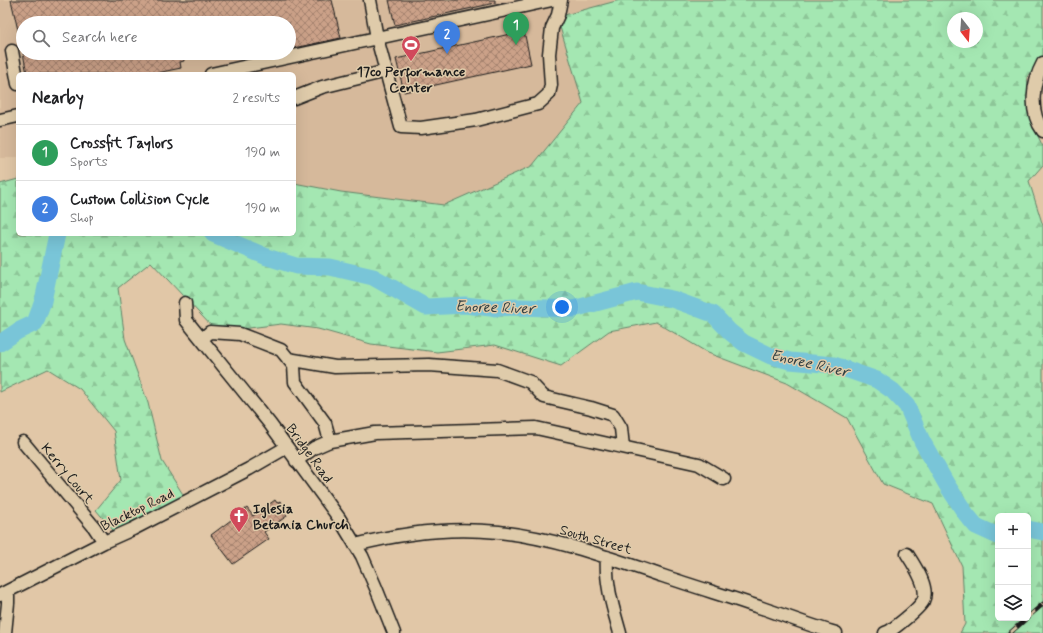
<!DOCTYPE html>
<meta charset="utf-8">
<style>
:root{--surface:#fff;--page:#f2f2f2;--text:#202124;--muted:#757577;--line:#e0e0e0;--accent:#2563eb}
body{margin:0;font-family:Mynerve,sans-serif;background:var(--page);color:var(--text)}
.controls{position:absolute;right:12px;bottom:12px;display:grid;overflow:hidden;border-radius:6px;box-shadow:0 4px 16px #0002}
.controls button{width:36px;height:36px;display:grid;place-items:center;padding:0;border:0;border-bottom:1px solid var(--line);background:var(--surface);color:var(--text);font:20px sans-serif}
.compass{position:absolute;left:947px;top:12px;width:36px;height:36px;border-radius:50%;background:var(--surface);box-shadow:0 4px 16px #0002;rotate:163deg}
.you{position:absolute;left:562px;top:307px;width:14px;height:14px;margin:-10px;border:3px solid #fff;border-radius:50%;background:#1a73e8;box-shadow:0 0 0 6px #1a73e833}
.badge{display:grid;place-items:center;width:26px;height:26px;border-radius:50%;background:var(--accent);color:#fff;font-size:13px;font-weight:700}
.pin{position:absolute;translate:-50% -33px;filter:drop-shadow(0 1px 2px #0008)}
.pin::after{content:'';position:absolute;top:21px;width:14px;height:12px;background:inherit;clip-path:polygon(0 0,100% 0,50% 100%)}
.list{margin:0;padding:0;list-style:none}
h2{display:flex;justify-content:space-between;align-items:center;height:52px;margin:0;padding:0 16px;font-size:17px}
h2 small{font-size:13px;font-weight:400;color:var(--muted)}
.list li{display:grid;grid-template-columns:26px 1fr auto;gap:12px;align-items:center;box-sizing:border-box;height:56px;padding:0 16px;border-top:1px solid var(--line)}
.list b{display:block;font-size:15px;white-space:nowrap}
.list p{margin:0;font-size:13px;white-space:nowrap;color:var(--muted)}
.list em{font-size:13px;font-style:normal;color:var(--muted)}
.icon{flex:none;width:22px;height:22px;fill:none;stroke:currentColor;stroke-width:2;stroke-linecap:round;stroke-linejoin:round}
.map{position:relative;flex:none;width:1043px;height:633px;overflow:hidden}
.search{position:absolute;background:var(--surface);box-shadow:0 4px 16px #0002;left:16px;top:16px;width:280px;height:44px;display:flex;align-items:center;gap:10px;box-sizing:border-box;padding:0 14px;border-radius:22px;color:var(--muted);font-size:15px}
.panel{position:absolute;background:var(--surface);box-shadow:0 4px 16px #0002;left:16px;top:72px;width:280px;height:164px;border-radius:6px}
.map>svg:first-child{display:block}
.built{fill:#d6b99b;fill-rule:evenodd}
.forest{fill:url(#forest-firs);stroke:#608267;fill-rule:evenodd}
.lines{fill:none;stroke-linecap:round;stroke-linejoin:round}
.river{stroke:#79c5d8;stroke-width:17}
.building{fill:url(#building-cross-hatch);stroke:#1c1c1c}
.minor-casing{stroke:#1c1c1c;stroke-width:15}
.minor{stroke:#dfcbaa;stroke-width:12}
.rail-casing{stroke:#1c1c1c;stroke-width:4.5}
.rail{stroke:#dfcbaa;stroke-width:3;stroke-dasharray:9;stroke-linecap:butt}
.labels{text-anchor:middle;stroke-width:3;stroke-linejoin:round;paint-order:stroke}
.poi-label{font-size:14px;font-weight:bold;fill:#1c1c1c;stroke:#dfcbaa}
.street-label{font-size:14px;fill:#1c1c1c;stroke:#dfcbaa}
.water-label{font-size:15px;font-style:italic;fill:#2f3e42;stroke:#dfcbaa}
</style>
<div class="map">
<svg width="1043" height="633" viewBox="0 0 1043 633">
<defs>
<pattern id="forest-firs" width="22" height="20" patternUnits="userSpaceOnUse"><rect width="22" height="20" fill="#a4e7b2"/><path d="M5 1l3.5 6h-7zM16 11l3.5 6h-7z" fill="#8dc698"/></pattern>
<pattern id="building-cross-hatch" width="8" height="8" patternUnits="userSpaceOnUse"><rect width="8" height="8" fill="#cba188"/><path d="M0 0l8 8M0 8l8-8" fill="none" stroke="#a4826e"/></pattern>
</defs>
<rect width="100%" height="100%" fill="#e1c7a7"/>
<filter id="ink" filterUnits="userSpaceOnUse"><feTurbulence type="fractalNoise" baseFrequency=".025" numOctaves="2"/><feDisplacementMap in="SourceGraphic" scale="8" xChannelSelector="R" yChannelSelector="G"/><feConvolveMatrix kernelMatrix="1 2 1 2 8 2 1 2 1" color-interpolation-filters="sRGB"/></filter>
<g filter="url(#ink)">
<path class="built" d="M0,0h620l-63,17 26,86 -51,63 -88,39 -103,-13 -47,-9v-109h-276v84h-18zM23,23h266v30h-266z"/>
<path class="forest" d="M620,0h423v59l-16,18 4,44 12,26v18l-14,16 14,45v407h-83l5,-9 -3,-58 -29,-62 -50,-20 -36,-66 -60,-35 -79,-30 -52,-31 -47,9 -48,35 -66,-21 -58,7 -66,-8 -53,-15 -37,-5 -64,8 -66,-70 -33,26 7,51 23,64 14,58 22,35 -66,40 -22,-26 25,-30 -7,-49 -34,-42 -32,-20 -48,23v-208l18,-5v55h276v-51l47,9 103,13 88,-39 51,-63 -26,-86zM953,18h24v24h-24zM998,516h30v102h-30z"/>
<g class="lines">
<path class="river" d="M213,234l54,23 29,9 34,1 43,10 53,30 39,-2 26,3 30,-1 52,2 64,-17 35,7 41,15 17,18 14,11 27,13 19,5 44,4 43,15 16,11 14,15 15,35 25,44 19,29 10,12 22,10
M0,343l18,-12 17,-8 8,-22 14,-67
M1028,529l15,3"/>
</g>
<path class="building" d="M11,0h321l9,38 -52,11v-26h-266v16h-3z
M389,0h106v3l-100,22z
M524,31l7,33 -127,28 -8,-33z
M23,53h160l1,8 -4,1 1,6 -29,6h-125z
M275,500l2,3 3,-2 7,10 -2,2 2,3 -23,16 5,7 -36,25 -22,-29 36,-27 6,8z"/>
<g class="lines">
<defs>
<path id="minor" d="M370,0l7,38 24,89 20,1 55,-8 62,-16 11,-10 2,-9 -2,-31 3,-26 6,-13 3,-15
M12,51l6,33
M1043,63c-11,20 -14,49 0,68
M211,74l341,-74
M294,98l28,-11 65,-16
M0,120l18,-4
M185,303l1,17 84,104 69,94 23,38 14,32 18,45
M202,339l8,-7 30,2 41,16 13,16 1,16 30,41 5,18
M288,359l47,8 94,-2 68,5 33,12 14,15 47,11 22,7 8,13 2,19
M23,442l71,85 10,15
M296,461l18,-13 16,-7 45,-8 161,-5 163,36 25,15
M355,545c46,-12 97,-18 144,-13 57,6 111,26 164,44 33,11 66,21 99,32 24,8 49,18 74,25
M607,557c-2,26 6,51 13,76
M0,595l104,-53 29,-13 116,-60 38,-22
M5,633l3,-30v-12
M885,633l5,-2c9,-7 28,-21 33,-30 7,-13 -9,-36 -16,-47"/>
</defs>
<use href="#minor" class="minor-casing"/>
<use href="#minor" class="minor"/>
<defs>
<path id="rail" d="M1028,617l15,-13
M1010,633l17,-15"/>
</defs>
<use href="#rail" class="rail-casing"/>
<use href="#rail" class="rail"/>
</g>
</g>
<defs>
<symbol id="stadium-pin" viewBox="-11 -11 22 30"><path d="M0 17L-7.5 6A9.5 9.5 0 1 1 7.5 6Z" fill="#d1495b" stroke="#dfcbaa"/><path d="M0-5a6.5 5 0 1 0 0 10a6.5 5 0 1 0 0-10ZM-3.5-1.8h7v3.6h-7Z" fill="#fff"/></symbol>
<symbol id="church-pin" viewBox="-11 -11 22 30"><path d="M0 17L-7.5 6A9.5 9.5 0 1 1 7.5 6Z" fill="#d1495b" stroke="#dfcbaa"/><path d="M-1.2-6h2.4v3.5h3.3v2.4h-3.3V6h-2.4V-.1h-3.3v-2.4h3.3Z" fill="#fff"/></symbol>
</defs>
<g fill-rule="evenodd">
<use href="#stadium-pin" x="400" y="34" width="22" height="30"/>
<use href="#church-pin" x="228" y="505" width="22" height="30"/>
</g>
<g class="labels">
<g class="poi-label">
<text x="411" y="76">17co Performance<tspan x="411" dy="16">Center</tspan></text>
<text x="253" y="513" text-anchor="start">Iglesia<tspan x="253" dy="16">Betania Church</tspan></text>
</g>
<g class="street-label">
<text transform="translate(310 453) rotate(54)" y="5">Bridge Road</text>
<text transform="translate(68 473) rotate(50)" y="5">Kerry Court</text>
<text transform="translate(137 509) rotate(-26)" y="5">Blacktop Road</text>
<text transform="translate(596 539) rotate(16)" y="5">South Street</text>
</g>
<g class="water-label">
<text transform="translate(495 307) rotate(2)" y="5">Enoree River</text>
<text transform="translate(810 363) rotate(13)" y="5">Enoree River</text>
</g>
</g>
</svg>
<div class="controls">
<button>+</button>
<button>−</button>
<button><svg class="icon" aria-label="layers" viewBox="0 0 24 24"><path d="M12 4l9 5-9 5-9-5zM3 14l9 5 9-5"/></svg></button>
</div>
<svg class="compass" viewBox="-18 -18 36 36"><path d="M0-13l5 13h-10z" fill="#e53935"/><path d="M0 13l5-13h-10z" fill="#757577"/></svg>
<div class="you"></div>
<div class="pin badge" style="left:516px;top:45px;background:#2e9e5b">1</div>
<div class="pin badge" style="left:447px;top:54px;background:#3f7fe0">2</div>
<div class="search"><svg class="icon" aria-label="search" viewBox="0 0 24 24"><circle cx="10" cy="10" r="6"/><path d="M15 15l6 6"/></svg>Search here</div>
<section class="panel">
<h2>Nearby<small>2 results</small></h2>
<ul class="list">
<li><span class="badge" style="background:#2e9e5b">1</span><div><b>Crossfit Taylors</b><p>Sports</p></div><em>190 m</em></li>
<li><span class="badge" style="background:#3f7fe0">2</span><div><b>Custom Collision Cycle</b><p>Shop</p></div><em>190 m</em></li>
</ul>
</section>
</div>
